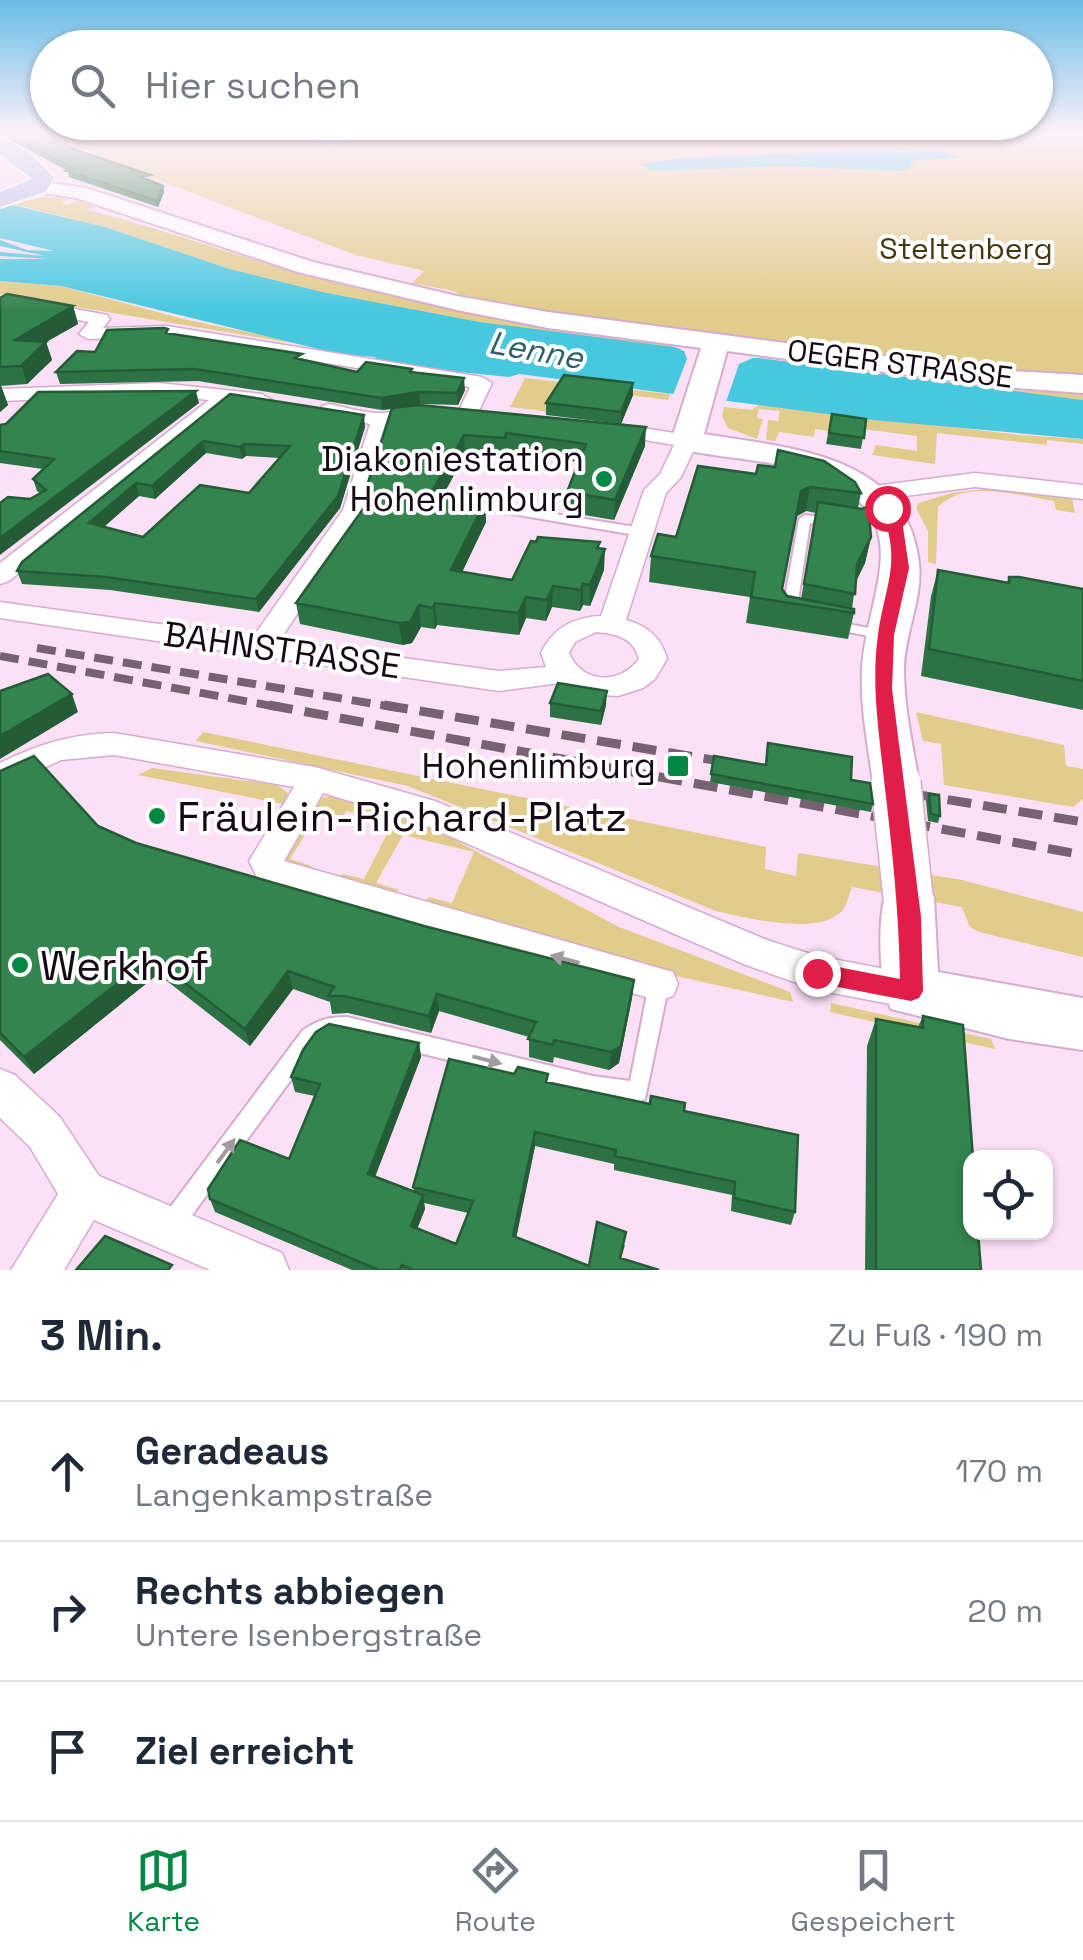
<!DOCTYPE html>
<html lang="de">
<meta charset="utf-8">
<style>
:root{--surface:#fff;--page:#f2f2f3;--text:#1f2937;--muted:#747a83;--line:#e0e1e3;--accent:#058844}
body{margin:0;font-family:"Space Grotesk",sans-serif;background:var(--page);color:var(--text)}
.controls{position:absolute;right:30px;bottom:30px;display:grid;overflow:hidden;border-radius:20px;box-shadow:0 2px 8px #0004}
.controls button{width:90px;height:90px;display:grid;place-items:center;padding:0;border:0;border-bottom:2px solid var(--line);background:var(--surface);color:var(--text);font:50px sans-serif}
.stop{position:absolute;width:30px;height:30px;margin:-22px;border:8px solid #e11d48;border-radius:50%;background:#fff}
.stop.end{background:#e11d48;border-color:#fff;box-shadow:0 2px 10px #0008}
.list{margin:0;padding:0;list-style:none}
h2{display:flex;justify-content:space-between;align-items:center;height:130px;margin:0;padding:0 40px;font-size:42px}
h2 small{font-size:32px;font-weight:400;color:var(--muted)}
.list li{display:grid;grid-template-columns:65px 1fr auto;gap:30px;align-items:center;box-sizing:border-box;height:140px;padding:0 40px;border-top:2px solid var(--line)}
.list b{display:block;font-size:38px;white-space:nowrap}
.list p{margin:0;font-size:32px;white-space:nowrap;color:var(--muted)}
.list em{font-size:32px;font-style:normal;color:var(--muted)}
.icon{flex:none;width:55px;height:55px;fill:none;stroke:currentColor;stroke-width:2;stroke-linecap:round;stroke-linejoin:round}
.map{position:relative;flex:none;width:1083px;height:1270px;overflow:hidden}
.search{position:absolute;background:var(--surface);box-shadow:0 2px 8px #0004;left:30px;right:30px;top:30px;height:110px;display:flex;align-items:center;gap:25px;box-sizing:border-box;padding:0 35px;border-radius:55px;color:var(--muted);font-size:38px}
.sheet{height:550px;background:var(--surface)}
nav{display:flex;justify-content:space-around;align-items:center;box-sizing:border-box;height:140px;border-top:2px solid var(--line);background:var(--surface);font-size:28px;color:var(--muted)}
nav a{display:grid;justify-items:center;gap:5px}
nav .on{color:var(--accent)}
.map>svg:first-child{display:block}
.green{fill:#e2cc8b}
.water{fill:#48c8df}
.pier{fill:#fbe0f6}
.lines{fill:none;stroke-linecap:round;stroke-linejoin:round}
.lane-casing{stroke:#d6abcf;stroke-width:4}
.street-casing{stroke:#d6abcf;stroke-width:3}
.secondary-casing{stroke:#d6abcf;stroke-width:4}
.primary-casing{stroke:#fff;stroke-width:4}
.lane{fill:#fff;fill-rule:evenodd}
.street{fill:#fff;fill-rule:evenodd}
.secondary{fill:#fff;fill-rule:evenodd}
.primary{fill:#b0bce8;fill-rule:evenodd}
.rail-far1{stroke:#766273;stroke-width:8;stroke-dasharray:19 10;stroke-linecap:butt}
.rail{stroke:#766273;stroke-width:9;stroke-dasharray:24 12;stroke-linecap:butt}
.secondary-bridge-casing{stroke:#d6abcf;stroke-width:52;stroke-linecap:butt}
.secondary-bridge{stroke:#fff;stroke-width:49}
.wall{fill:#2d7244;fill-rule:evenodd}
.shaded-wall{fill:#245c37}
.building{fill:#34844f;stroke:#245c37;stroke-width:2.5;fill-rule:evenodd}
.oneway{fill:#a29ca1}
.route{fill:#e11d48}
.poi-dot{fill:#058844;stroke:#fff;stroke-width:4}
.labels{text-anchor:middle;stroke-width:8;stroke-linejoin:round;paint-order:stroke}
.far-park-label{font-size:30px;fill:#443811;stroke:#fff}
.far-street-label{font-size:30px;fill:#170815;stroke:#fff}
.far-water-label{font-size:32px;font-style:italic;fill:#2c606a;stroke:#fff}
.poi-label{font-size:35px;fill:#170815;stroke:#fff;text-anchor:end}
.street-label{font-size:35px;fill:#170815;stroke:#fff}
.near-poi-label{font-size:42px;fill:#170815;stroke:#fff;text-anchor:start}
</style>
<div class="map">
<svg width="1083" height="1270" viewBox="0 0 1083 1270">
<rect width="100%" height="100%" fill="#fbe0f6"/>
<path class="green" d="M49,133h232l52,13 43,-11 27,4 20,-6h660v244l-72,-4 -458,-60 -90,-16 -9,-6 -42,-8 12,-12 -68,-16 -222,-84z
M43,197l27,2 -9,3 6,3 12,-4 13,6 -5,3c84,21 166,52 250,73 109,27 220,44 331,61l11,6 -199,-28 -158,-30 -92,-23 -125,-42 -92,-23z
M0,281l61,5 122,33 157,32 -340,-57z
M760,358l235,31 88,5v6l-301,-36z
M525,378l145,16 -2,6 -105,-14 3,28 -56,-7z
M760,404l260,31 63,4v5l-36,-4v5l-110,-12 -2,31 -63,-9 4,-10 41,6v-15l-86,-11 -2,6 -14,-2 -1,8 -35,-5 -4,9 -9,-1 2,-20 10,1 2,-10 -21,-2 -2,9 6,1 -6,20 -29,-11 -6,-12 2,-9 28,3z
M993,488l79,10 3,15 -19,-3 -2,-9c-34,-5 -89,-23 -116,6l-2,57 -8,-2v-31l-12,-23 3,-5 32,-10z
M916,712l148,33 2,21 17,3v30l-10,8 -129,-22 -3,-41 -18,-3z
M203,732l563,115 -1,22 31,7 2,-23 164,27 121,32v45l-104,-25 -9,-5 -8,-20 -110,-20c-4,10 -5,22 -15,28 -25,19 -92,3 -121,-4l-308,-125 -212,-45z
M152,768l125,17 11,8 -5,11 -145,-29z
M335,796l101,34 183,97 171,65 3,10 -131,-29 -239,-65 5,-11 24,6 22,-51 -71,-17 -27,48 23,7 -6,8 -57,-16 6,-8 22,5 29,-57 -47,-11 -3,6 -23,-6 -30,48 22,7 -5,8 -27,-11 38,-65z
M831,1003l160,36 4,10 -165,-37z"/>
<path class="water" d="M899,149l40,1 22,8 -47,2 -4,2 4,4 -12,5 -120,-5 -131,5 -9,-7 36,-6z
M0,202l105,25 125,42 92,23 158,30 603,78v39l-210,-19 -354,-46 -10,3 -80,-8 -52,-9 -2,-3 -36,-3 -278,-68 -61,-5v-22h48l-48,-3v-4l45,4 -45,-10v-6l27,10 27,1 -54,-13z"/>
<path class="pier" d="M669,344l89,11 14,3h-19l-14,6 -13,38 -53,-7 14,-36 -3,-8z"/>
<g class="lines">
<defs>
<path id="lane" d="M469,500l172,28 6,4 -6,4 -176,-30v-4z
M805,515l27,3 6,4 -6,4 -22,-3 -14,91 -7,4 -7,-4 17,-95z
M832,621l53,10 7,4 -7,4 -58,-11 -2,-3 2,-3z
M659,976l7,2 3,6 -24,115 -7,3 -45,-6 -246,-61h-16l-14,9 -138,189 -8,4 -8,-4 -4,-8 4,-8 140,-187c17,-10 23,-13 44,-13l246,59 37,5 19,-97 3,-6z"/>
<path id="street" d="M8,296l99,19 3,4 -7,9 64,-2 315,51 10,6 -16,34 -10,6 -10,-6 14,-30 -303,-51 -79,3 -9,-5 10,-12 -79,-15 -10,3v-12z
M159,383l103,11 10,6 -10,6 -31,-3 -222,178 -9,3v-21l209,-163 -50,-5 -159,6v-12z
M329,404c16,3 34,9 50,9 19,0 38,-11 55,3l-10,6 -33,2 -24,86 -88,131 220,30 47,-4 -5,-14c12,-25 32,-36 60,-37l43,-126 16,-16 14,-29 -70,-12 -3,-4 3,-4 7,-2 76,12 11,6 -17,36 -15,16 -40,127c22,6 35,17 41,39l-12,20 -12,9 -25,8 -32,-2 -26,-11 -61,8 -499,-73v-16l253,35 90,-127 27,-86 -48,-10v-8zM596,632c20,2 37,5 43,27 -19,26 -57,25 -70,-6l6,-11z
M975,473l108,12v14l-108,-12 -101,13 -12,-7 12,-7z
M114,733l201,34 120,34 332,139 50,16 94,18 14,5 5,12 -5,12 -14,5 -94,-18 -71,-25 -333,-145 -90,-27 -39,68 389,111 5,12 -5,12 -14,5 -399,-118 -11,-22 45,-74 -180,-32 -53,5 -61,29v-26c39,-19 71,-29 114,-30z
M0,1069l15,6 45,42 39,59 183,77 7,17h-79l-116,-50 -30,50h-53l47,-76 -28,-47 -30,-29z"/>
<path id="secondary" d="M37,181l49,7 227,74 144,34 91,16 443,58 92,5v18l-92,-7 -264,-35 -23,83c86,14 204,20 215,130 4,35 -15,70 -15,106 0,38 9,76 15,113l-6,12 -17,5 -17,-5 -6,-12c-5,-38 -13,-76 -11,-115 5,-79 62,-153 -51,-194 -43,-16 -91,-15 -135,-26l-5,-7 30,-93 -153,-20 -91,-18 -159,-38 -222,-74 -46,-7v-8z
M908,876l18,6 8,15 4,75 145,26v52l-74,-11 -118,-30c-13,-28 -15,-100 -1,-127z"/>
<path id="primary" d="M0,139c21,6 40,22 54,39l-9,14 -45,15v-15l32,-13 -32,-25z"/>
</defs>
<use href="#lane" class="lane-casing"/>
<use href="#street" class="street-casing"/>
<use href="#secondary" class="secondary-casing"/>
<use href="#primary" class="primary-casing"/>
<use href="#lane" class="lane"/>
<use href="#street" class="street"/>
<use href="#secondary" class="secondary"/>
<use href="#primary" class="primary"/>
<path class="rail-far1" d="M37,648l362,60
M0,656l283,52"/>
<path class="rail" d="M269,705l814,150
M384,705l359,60
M841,782l242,40"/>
<defs>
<path id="secondary-bridge" d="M896,783l12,114"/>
</defs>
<use href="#secondary-bridge" class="secondary-bridge-casing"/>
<use href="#secondary-bridge" class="secondary-bridge"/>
</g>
<path class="wall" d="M0,133h43l30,16 90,37 1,6 -6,15 -89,-30 -1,-6 -67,-36 -1,1z
M299,133h45l-26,7z
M0,298l73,8 5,18 -32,18 6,18 -25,24 -26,2 7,19 -8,7z
M169,334l188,38h55l53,18 -7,15 -38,-1 -22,4 247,38 -31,74 -48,-8 1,-20 12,-30 -72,-9 -2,5 -40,-3 -23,42 43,5 1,20 -24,50 50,8 87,-32 5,22 -14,36 -7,-1 -3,6 -28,-4 -6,14 -20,-3 -7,17 -82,-10 -2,4 -14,-2 -9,16 -10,2 -102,-21 -4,-21 68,-96 -1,-9 29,-89 -10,1 -184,-29 -138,3 -4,-12 39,-20z
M633,383v12l-12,29 -75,-9v-12z
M230,394l135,33 -25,81 -81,104 -149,-22 -88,-6 -5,-13zM206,453l36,6 4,-3 34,2 -31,35 -106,44 -39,-10 35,-31 16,3z
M199,403l-169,96 10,-6 -3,-2 -4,-12 10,-10 -43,-6v-38z
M832,414l34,5 -5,30 -35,-5z
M775,467l86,26 -3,15 13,29 -6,26 -9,17 -4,29 2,4 -6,26 -102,-16 4,-26 -101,-15 2,-26 105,-82zM806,511l10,2 -15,86 -14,-3 -5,-6 15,-74z
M938,570l69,13 2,-6 74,12v121l-162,-34 10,-80z
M550,703l56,2 -5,20 -51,-8z
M714,756l137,24 22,24 -2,8 -161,-30z
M0,771l98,55 38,17 288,83 210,54 -2,18 -13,65 -10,7 -55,-13 -1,6 -24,-6v-20l-90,-26 -8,22 -83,-20 -16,1 -2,-12 -37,-13 -43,57 -92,-72 -124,100 -34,-34z
M929,794l11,22 -2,7 -10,-2 -2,-20z
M923,1016l58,254h-116l2,-224 9,-27 42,8z
M419,1043l2,14 -46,120 39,15 -1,-5 101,-113h34l-1,8 137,29 111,101 -4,13 -60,-14 1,-16 -118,-25v-6l-79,-18 -19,91 73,29 36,-21 -4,14 38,11h-307l-137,-58 -5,-13 79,-40 26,-63 -20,-4 -4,-15zM424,1203l44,10 -12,31 -39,-15 8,-20z"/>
<path class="shaded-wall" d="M322,133h22l-26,7v-6z
M163,186l1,6 -6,15 -1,-6z
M73,306l5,18 -32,18 6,18 -25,24 -12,-44z
M464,378l1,12 -7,15 -1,-12z
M633,383v12l-12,29v-12z
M1,386l7,19 -8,7v-25z
M196,391l3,12 -199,152v-17z
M419,392l1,12 -38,6 -1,-12z
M364,415l1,12 -25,81 -81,104 -3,-13z
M646,427l-1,19 -31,74 1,-20z
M464,435l1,20 -33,60 -2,-20z
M203,441l3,12 -51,46 -3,-13z
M244,444l2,12 -4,3 -2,-12z
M136,483l3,13 -46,40 -4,-13z
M810,487l-4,24 -9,5 4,-25z
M485,502l1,20 -33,69 -2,-21z
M871,537l-6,26 -13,27 5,-26z
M605,549l-1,21 -14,36v-21z
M583,584v21l-3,6 1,-21z
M553,586l-1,21 -6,14 1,-21z
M526,597v21l-7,17 -1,-22z
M435,603l2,22 -2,4 -2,-21z
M419,605l2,22 -9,16 -10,2 -3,-22z
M607,691l-1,14 -5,20v-14z
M72,694l6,18 -78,47v-23z
M151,957l7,17 -124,100 -10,-17z
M288,971l5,18 -43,57 -5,-17z
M634,980l-2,18 -13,65 -10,7 2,-18z
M437,994l2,17 -8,22 -2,-17z
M419,1043l2,14 -50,130 -3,-13z
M535,1132v14l-21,103 -1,-13z
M423,1195l2,14 -12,30 -2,-13z"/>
<path class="building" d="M6,133h37l30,16 77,26 -9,2 22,9 -6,15 -90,-30 8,-2z
M7,294l66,12 -58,34 31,2 -25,24 -21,1v-69z
M164,328l4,1 -2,4 136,21 -7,4 62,14 9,-10 46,7 -2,3 54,6 -7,15 -38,-1 -38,6 -186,-29 -139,3 21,-21 18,1 12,-22z
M564,375l69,8 -12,29 -75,-9z
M196,391l-196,147v-35l8,-6 22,2 16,-9 -13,-11 21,-20 -54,-8v-26l6,-1 32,-32z
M230,394l134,21 -26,81 -82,103 -150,-22 -89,-6 5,-9zM203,441l37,6 4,-3 46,2 -41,47 -49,-8 -57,52 -54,-14 47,-40 16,3z
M419,405l227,22 -31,73 -48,-8 19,-48 -80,-11 -1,5 -41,-3 -34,60 55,7 -34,68 61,10 19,-39 5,1 2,-5 62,5 -3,6 8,1 -15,36 -7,-1 -2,6 -28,-4 -6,14 -21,-3 -8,16 -83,-10 -2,5 -14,-3 -9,17 -11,1 -103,-20 72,-101 -5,-4 29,-90z
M832,414l34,5 -2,19 -35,-5z
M778,450l46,11 31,21 6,11 -51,-6 -9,4 -19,98 5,7 67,13v4l-103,-16 4,-25 -104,-16 7,-22 18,3 22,-71 58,8 2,-9 17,2z
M818,502l44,7 6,-3 3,31 -14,27 -2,30 -51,-10z
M938,570l71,13v-6h10l64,12v92l-154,-32z
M48,674l24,20 -72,42v-45z
M558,683l49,8 -6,20 -51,-8z
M768,743l84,14 -1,23 19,3 3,21 -162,-30 3,-18 52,9z
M34,756l64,70 38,17 288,83 210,54 -13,66 -10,6 -57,-12 -1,5 -25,-6 8,-17 -99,-28 -8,22 -85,-20h-16l6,-9 -46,-16 -43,58 -94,-72 -127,100 -24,-24v-262z
M929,794l10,1 1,21 -9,-2z
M923,1016l40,9 10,133h-3v74h8l3,38h-105v-251l47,9z
M329,1024l90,19 -51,131 55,21 -12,31 45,18 17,-43 -60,-14 36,-128 65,15 4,-7 30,7 -2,8 104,22 1,-8 34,7 -1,8 114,24 -3,77 -61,-14 1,-16 -120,-26 1,-6 -81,-18 -22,104 76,30 8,-44 29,10 -6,26 39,12h-246l-11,-5 -2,5h-21l-169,-71 -2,-10 32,-49 49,19 31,-75 -29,-7 12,-27 13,-18z
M105,1236l67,29 -4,5h-92z"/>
<defs><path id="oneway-solid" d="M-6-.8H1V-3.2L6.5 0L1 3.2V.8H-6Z" transform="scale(2.5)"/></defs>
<g class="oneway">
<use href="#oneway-solid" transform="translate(565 959) rotate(-165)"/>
<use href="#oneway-solid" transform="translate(487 1060) rotate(14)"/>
<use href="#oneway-solid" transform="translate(226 1151) rotate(-54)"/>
</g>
<linearGradient id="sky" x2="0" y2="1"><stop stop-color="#68bce4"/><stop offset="0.43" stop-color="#fdf1fb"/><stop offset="1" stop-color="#fdf1fb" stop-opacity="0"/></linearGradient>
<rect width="1083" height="311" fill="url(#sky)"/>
<path class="route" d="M887,504l7,4 9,19 6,41 -15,67 -2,54 29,228 2,74 -4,7 -8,3 -94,-18 -8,-3 -4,-7 4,-7 8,-3 83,16c-1,-67 -8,-132 -16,-199 -5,-48 -13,-96 -6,-145 7,-51 25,-74 2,-127z"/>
<g class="poi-dot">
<circle cx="604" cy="479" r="10"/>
<rect x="666" y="754" width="24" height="24" rx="5"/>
<circle cx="157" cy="816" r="10"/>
<circle cx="20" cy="965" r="10"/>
</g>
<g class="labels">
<g class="far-park-label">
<text x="966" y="259">Steltenberg</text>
</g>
<g class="far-street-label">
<text transform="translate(900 364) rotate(7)" y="10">OEGER STRASSE</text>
</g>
<g class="far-water-label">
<text transform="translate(536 350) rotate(10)" y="11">Lenne</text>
</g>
<g class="poi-label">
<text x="584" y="471">Diakoniestation<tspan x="584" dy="40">Hohenlimburg</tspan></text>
<text x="656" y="778">Hohenlimburg</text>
</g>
<g class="street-label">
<text transform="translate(282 650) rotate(8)" y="12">BAHNSTRASSE</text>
</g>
<g class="near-poi-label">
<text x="177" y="831">Fräulein-Richard-Platz</text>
<text x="40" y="980">Werkhof</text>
</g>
</g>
</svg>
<div class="controls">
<button><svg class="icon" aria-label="locate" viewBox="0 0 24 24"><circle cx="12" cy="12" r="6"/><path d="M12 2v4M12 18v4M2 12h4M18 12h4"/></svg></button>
</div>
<div class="stop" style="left:887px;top:508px"></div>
<div class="stop end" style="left:817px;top:973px"></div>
<div class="search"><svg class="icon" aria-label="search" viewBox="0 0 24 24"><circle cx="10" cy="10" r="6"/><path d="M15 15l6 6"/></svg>Hier suchen</div>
</div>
<section class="sheet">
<h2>3 Min.<small>Zu Fuß · 190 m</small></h2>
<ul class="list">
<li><svg class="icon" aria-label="ahead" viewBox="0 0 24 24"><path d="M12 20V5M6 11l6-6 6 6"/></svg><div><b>Geradeaus</b><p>Langenkampstraße</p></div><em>170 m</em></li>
<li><svg class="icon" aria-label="right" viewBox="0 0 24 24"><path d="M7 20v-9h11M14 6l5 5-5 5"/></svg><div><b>Rechts abbiegen</b><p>Untere Isenbergstraße</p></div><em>20 m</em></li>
<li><svg class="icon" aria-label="arrive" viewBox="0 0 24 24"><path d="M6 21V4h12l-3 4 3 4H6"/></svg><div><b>Ziel erreicht</b></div></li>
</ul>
</section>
<nav>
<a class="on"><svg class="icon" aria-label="map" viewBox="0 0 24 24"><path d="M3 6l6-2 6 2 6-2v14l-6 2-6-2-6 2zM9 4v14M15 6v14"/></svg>Karte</a>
<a><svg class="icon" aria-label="directions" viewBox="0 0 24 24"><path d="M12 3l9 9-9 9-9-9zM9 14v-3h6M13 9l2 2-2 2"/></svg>Route</a>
<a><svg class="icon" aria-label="saved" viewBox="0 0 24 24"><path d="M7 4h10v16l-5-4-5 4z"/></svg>Gespeichert</a>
</nav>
